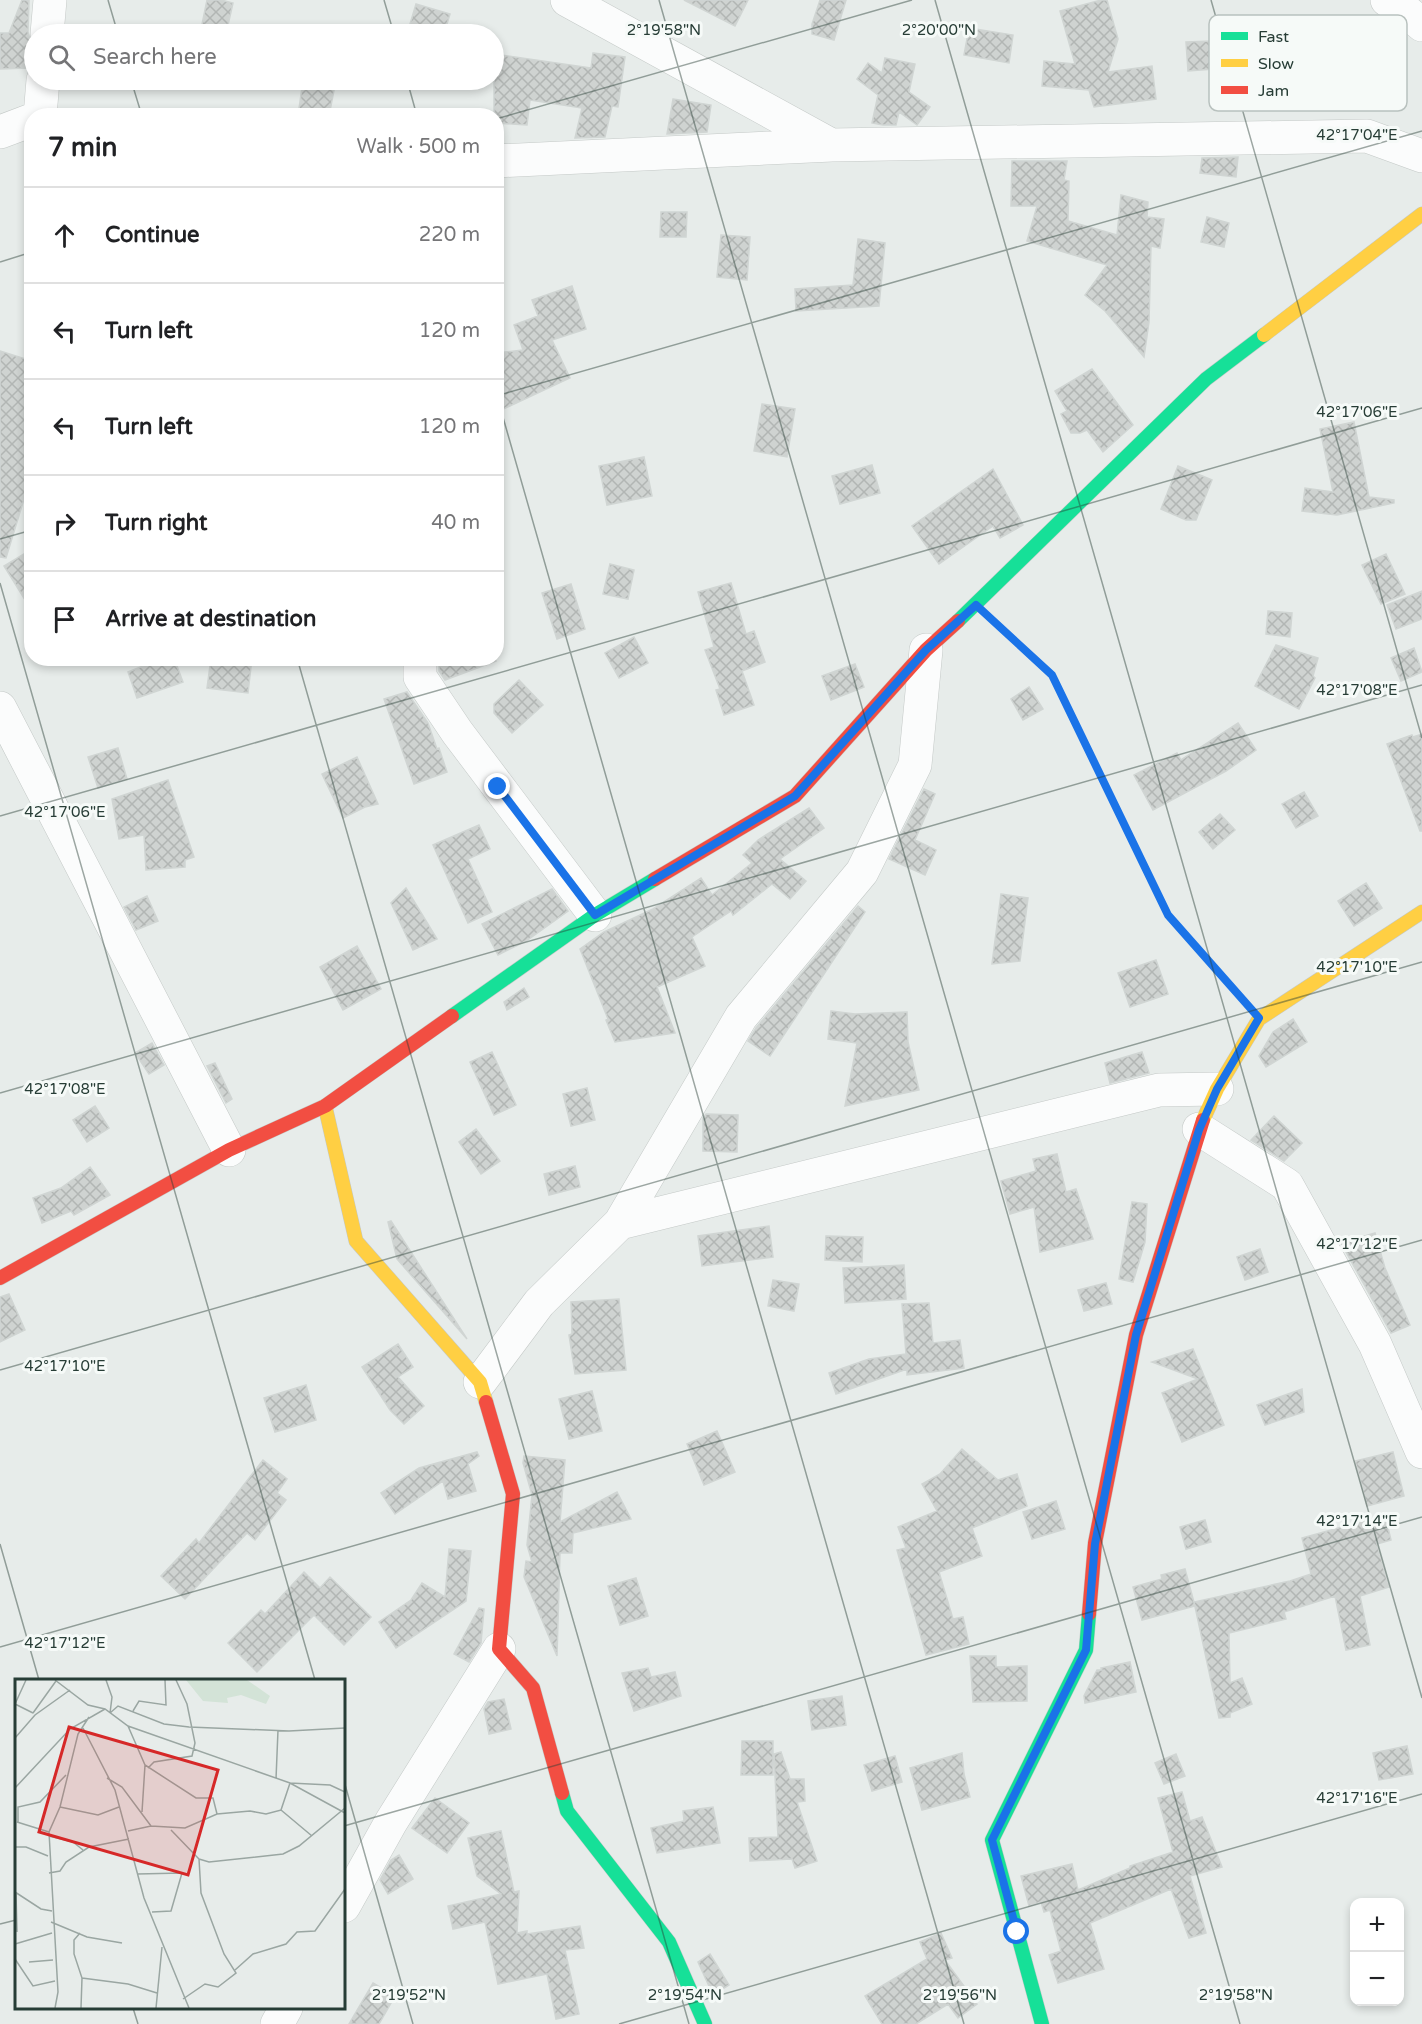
<!DOCTYPE html>
<meta charset="utf-8">
<style>
:root{--surface:#fff;--page:#f2f2f2;--text:#202124;--muted:#757577;--line:#e0e0e0}
body{margin:0;font-family:"Varela Round",sans-serif;background:var(--page);color:var(--text)}
.controls{position:absolute;right:18px;bottom:18px;display:grid;overflow:hidden;border-radius:12px;box-shadow:0 3px 9px #0003}
.controls button{width:54px;height:54px;display:grid;place-items:center;padding:0;border:0;border-bottom:2px solid var(--line);background:var(--surface);color:var(--text);font:30px sans-serif}
.stop{position:absolute;width:18px;height:18px;margin:-14px;border:4px solid #1a73e8;border-radius:50%;background:#fff}
.stop.end{background:#1a73e8;border-color:#fff;box-shadow:0 2px 6px #0008}
.list{margin:0;padding:0;list-style:none}
h2{display:flex;justify-content:space-between;align-items:center;height:78px;margin:0;padding:0 24px;font-size:26px}
h2 small{font-size:20px;font-weight:400;color:var(--muted)}
.list li{display:grid;grid-template-columns:39px 1fr auto;gap:18px;align-items:center;box-sizing:border-box;height:96px;padding:0 24px;border-top:2px solid var(--line)}
.list b{display:block;font-size:22px;white-space:nowrap}
.list em{font-size:20px;font-style:normal;color:var(--muted)}
.icon{flex:none;width:33px;height:33px;fill:none;stroke:currentColor;stroke-width:2;stroke-linecap:round;stroke-linejoin:round}
.map{position:relative;flex:none;width:1422px;height:2024px;overflow:hidden}
.search{position:absolute;background:var(--surface);box-shadow:0 3px 9px #0003;left:24px;top:24px;width:480px;height:66px;display:flex;align-items:center;gap:15px;box-sizing:border-box;padding:0 21px;border-radius:33px;color:var(--muted);font-size:22px}
.panel{position:absolute;background:var(--surface);box-shadow:0 3px 9px #0003;left:24px;top:108px;width:480px;height:558px;border-radius:24px}
.map>svg:first-child{display:block}
.building{fill:url(#building-cross-hatch);stroke:#d0d5d3;stroke-width:1.5}
.lines{fill:none;stroke-linecap:round;stroke-linejoin:round}
.street-casing{stroke:#c4c9c7;stroke-width:34}
.fast-casing{stroke:#c4c9c7;stroke-width:15}
.slow-casing{stroke:#c4c9c7;stroke-width:15}
.jam-casing{stroke:#c4c9c7;stroke-width:15}
.path{stroke:#c3cbc7;stroke-width:4;stroke-dasharray:3 4.5;stroke-linecap:butt}
.street{stroke:#fbfcfc;stroke-width:33}
.fast{stroke:#16e098;stroke-width:14}
.slow{stroke:#ffcf43;stroke-width:14}
.jam{stroke:#f24e42;stroke-width:14}
.route{stroke:#1a73e8;stroke-width:8}
.ticks{fill:none;stroke:#273d36;stroke-width:1.5;stroke-opacity:0.45}
.inset-road{fill:none;stroke:#9aa6a2;stroke-width:1.5}
.view{fill:#d62828;fill-opacity:0.15;stroke:#d62828;stroke-width:3}
.inset-edge{fill:none;stroke:#273d36;stroke-width:3}
.key{fill:#f6faf8;stroke:#b8c1be;stroke-width:1.5}
.key-label{font-size:16px;fill:#273d36}
.ticks-label{font-size:15px;text-anchor:middle;fill:#273d36;stroke:#f6faf8;stroke-width:6;stroke-linejoin:round;paint-order:stroke}
</style>
<div class="map">
<svg width="1422" height="2024" viewBox="0 0 1422 2024">
<defs>
<pattern id="building-cross-hatch" width="8" height="8" patternUnits="userSpaceOnUse" patternTransform="scale(1.5)"><rect width="8" height="8" fill="#cfd3d1"/><path d="M0 0l8 8M0 8l8-8" fill="none" stroke="#b2b6b4"/></pattern>
</defs>
<rect width="100%" height="100%" fill="#e7ecea"/>
<path class="building" d="M22,0h7l-1,32 3,11 1,23 -3,2 -29,1v-36h9z
M207,0h14l12,3 -7,31h-26z
M684,0h64l-13,26z
M820,0h26l-12,40 -22,-6v-10z
M1101,0h6l11,39 -10,33 44,-6 4,33 -62,8 -5,-17 -47,-4 2,-25 31,3 -15,-53z
M416,4l34,10 -6,20h-37z
M969,28l44,7 -4,28 -45,-8z
M1212,41l2,28 -26,2 -2,-29z
M593,53l32,4 -7,50 -6,-1 -7,31 -30,1 7,-30 -52,-8 -3,25 -31,-2v-7h-2v-62l97,14z
M885,58l30,6 -6,28 21,15 -13,18 -18,-13 -3,13h-13l-11,-2 6,-28 -21,-16 11,-16 14,10z
M303,80h33l-7,36h-31z
M673,99l38,6 -4,27 -40,2z
M1238,157l-2,20 -36,-4 2,-15z
M1012,161h55l-3,19 5,1 -1,40 49,14 4,-40 27,7 -1,15 17,2 -4,29 -9,-2 -2,76 -5,35 -39,-46 -20,-16 22,-30 -80,-24 10,-35h-26z
M661,212h26l-1,25h-26z
M1207,217l22,6 -5,24 -23,-5z
M721,235l29,2 -3,43 -30,-3z
M858,239l27,4 -6,63 -83,5 -1,-22 58,-4z
M572,286l14,43 -34,11 18,38 -71,33 -3,-18v-40l27,-3 -9,-25 24,-9 -6,-16z
M0,351l32,10v112l-26,85 -6,-1z
M1092,369l41,56 -30,27 -16,-22 -7,3h-9l-10,-19 6,-3 -12,-20z
M762,404l33,5 -8,48 -33,-6z
M1354,422l15,75 25,3v3l-57,12 -35,-4 3,-23 28,4 -13,-63z
M644,457l8,39 -45,9 -8,-39z
M872,465l8,28 -40,11 -8,-28z
M1178,466l34,14 -16,40h-10l-25,-11z
M993,469l30,56 -23,13 -7,-12 -54,38 -27,-38z
M32,549v62l-28,-45z
M1386,554l19,40 -24,10 -19,-39z
M610,564l24,6 -6,29 -25,-5z
M731,583l15,51 8,-3 11,31 -23,9 12,34 -30,10 -8,-25 4,-1 -15,-39 9,-3 -16,-55z
M571,584l14,45 -28,10 -15,-46z
M1422,591v28l-26,10 -9,-24z
M1268,611l24,2 -2,24 -24,-3z
M634,637l14,26 -29,15 -14,-25z
M1276,645l42,13 -5,18 2,2 -16,31 -44,-23z
M1414,648l8,24 -21,9 -10,-23z
M163,658h11l9,24 -46,16 -9,-26z
M211,658h41l-4,35 -41,-5z
M439,658h56l1,3 -51,19 -6,-9z
M855,664l9,23 -33,13 -9,-24z
M519,680l24,25 -31,28 -18,-20v-9z
M1029,687l14,22 -20,11 -12,-21z
M407,692l21,31 9,26 2,-1 8,24 -33,12 -30,-85z
M1238,723l18,27 -30,21 -73,39 -19,-35 43,-22 4,7z
M1422,734v97h-2l-33,-87 25,-9 1,2z
M118,748l9,31 -29,9 -10,-31z
M357,757l21,47 -13,3 -22,11 -21,-44z
M168,780l26,77 -9,3v7l-39,3 -2,-35 -25,4 -7,-40z
M924,789l11,5 -20,46 21,10 -11,25 -36,-16z
M1304,792l14,24 -22,12 -14,-24z
M809,808l15,20 -44,31 26,22 -16,18 -18,-15 -39,31 -2,-4 -39,26 13,29 -48,21 18,46 -60,9 -9,-22 2,-1 -28,-70 24,-17 49,-23 48,-31 11,17 40,-32 -9,-8 15,-15z
M1220,814l15,16 -22,19 -14,-17z
M479,825l11,24 -22,10 24,53 -24,11 -35,-78z
M1366,883l16,25 -28,18 -16,-25z
M406,888l31,51 -24,11 -22,-47z
M552,889l16,22 -42,30 -28,14 -16,-31z
M1001,894l27,4 -8,63 -28,3z
M147,896l11,25 -22,9 -12,-23z
M858,906l7,6 -95,144 -22,-15 8,-13z
M357,946l24,43 -38,21 -23,-43z
M1156,960l12,34 -38,13 -12,-34z
M524,988l5,9 -22,13 -3,-8z
M831,1011l24,3 52,-2 1,30 11,48 -74,16 12,-63 -29,-4z
M1293,1019l14,23 -41,25 -7,-11 14,-24z
M152,1043l12,22 -15,9 -14,-21z
M492,1052l24,53 -22,10 -24,-53z
M1142,1052l7,21 -39,10 -5,-20z
M215,1063l17,36 -6,4 -19,-37z
M587,1088l8,32 -24,6 -8,-32z
M95,1106l14,22 -22,14 -14,-22z
M706,1114l32,1 -1,37 -34,-1v-33z
M1274,1116l28,27 -18,18 -33,-21z
M476,1129l24,32 -19,13 -22,-32z
M1057,1154l9,38 10,-3 17,50 -53,13 -6,-45 -24,7 -9,-33 35,-10 -3,-12z
M575,1166l5,21 -31,8 -5,-21z
M90,1167l20,28 -36,20 -3,-4 -29,12 -9,-25 28,-10z
M1132,1202l15,2 -2,38 -12,40 -14,-3z
M391,1221l76,118 -70,-80 -9,-37z
M769,1226l4,31 -71,9 -4,-30z
M1375,1233l10,35 25,57 -19,8 -50,-90z
M826,1236l37,1 -1,25 -37,-2z
M1260,1249l8,23 -23,8 -8,-23z
M904,1265l2,34 -61,4 -2,-35z
M773,1280l26,4 -5,27 -26,-5z
M1106,1283l6,21 -28,7 -6,-21z
M9,1294l16,36 -25,12v-45z
M619,1299l7,71 -51,4 -6,-39 3,-1 -1,-32z
M929,1303l4,40 27,-3 4,28 -57,7v-6l-71,25 -7,-21 40,-14 37,-5 -4,-50z
M398,1344l15,23 -15,10 26,29 -20,18 -14,-14 -28,-43z
M1193,1349l31,76 -42,17 -20,-49 36,-14 -46,-17z
M306,1385l10,35 -41,12 -11,-34z
M1302,1389l2,23 -39,13 -8,-20z
M592,1391l10,40 -33,8 -10,-40z
M717,1431l18,41 -31,13 -17,-41z
M962,1449l36,31 19,-6 10,32 -55,22 10,28 -43,16 14,47 10,-2 6,27 -43,11 -29,-105 9,-2 -8,-21 39,-16 -15,-27 18,-10z
M477,1452l2,4 -11,8 8,27 -28,8 -5,-18 -48,33 -14,-21 38,-25z
M1393,1452l11,44 -37,10 -12,-45z
M524,1456l41,4 -5,62 57,-30 14,27 -58,14 -1,20h-12l-3,103 -33,-79 2,-16 6,1 -5,-17 5,-50 -9,-32z
M263,1460l24,19 -10,14 9,7 -31,40 -8,-7 -62,66 -24,-23 35,-37 3,4z
M1056,1501l9,28 -33,10 -9,-27z
M1385,1515l6,25 -14,4 12,43 -29,9 10,49 -24,5 -11,-54 -51,16 2,7 -57,14 1,50 12,-5 10,26 -22,9v4l-11,1 -25,-116 96,-21 21,-7 -9,-36z
M1205,1520l6,22 -25,7 -6,-22z
M449,1549l22,2 -5,50 -70,47 -17,-26 32,-22 11,-17 23,14z
M1185,1569l10,37 -53,14 -9,-33 29,-8 -1,-4z
M304,1572l16,16 10,-11 41,40 -27,28 -30,-30 -57,57 -29,-29 33,-33 4,4z
M636,1578l12,38 -28,9 -12,-39z
M479,1608l5,1 -3,34 -12,19 -15,-8z
M970,1656h26v11l31,-1v35l-54,1z
M1130,1662l6,30 -51,11 -1,-7 13,-26h5l-1,-2z
M648,1668l3,9 24,-5 6,24 -47,15 -12,-38z
M842,1696l4,29 -34,5 -4,-29z
M504,1699l7,30 -22,5 -5,-25 4,-7z
M742,1741h31v34h-32z
M1407,1746l6,28 -34,6 -6,-27z
M781,1752l9,27h14l1,22 -8,1 20,59 -22,7 -3,-9 -42,2 -1,-23 29,-1 -4,-83z
M962,1753l2,21 6,23 -48,13 -12,-42z
M1176,1754l9,22 -21,8 -9,-21z
M895,1756l7,26 -30,9 -8,-26z
M1182,1792l8,29 12,-4 20,50 -32,9 16,57 -17,5 -18,-49 -81,34 14,46 -46,14 -9,-28 12,-4 -11,-41 -6,2 -3,-10 -12,4 -8,-30 51,-12 6,26 52,-22v-2l43,-14 -15,-54z
M435,1798l34,25 -22,30 -35,-25z
M713,1807l7,36 -63,10 -6,-25 33,-7 -1,-10z
M501,1831l13,61 5,-1 -2,42 10,-2v3l53,-8 4,22 -19,2 14,64 -23,5 -9,-45 -49,10 -13,-62 -32,7 -5,-23 53,-12 -24,-18 -9,-38z
M399,1855l14,24 -25,15 -8,-14 11,-20z
M941,1933l11,25 -7,2 32,44 -19,14 -10,-14 -32,20h-34l-17,-28 62,-37 -7,-17z
M710,1954l19,31 -16,10 -15,-33z
M373,1983l22,13 -16,28h-30z"/>
<g class="lines">
<defs>
<path id="street" d="M567,0l264,145
M1387,0l19,11 16,14
M47,34l3,-34
M40,116l3,-36
M0,132l32,-12
M496,161l336,-16 535,-9 55,20
M420,658v19l37,55 138,183
M0,708l229,442
M1199,1129l88,56 88,159 47,108
M620,1223l539,-133 58,-1
M480,1382l59,-79 81,-80 121,-206 121,-145 53,-107 11,-115
M344,1906l47,-84 108,-173
M277,2024l9,-16"/>
<path id="fast" d="M958,621l248,-242 58,-44
M452,1016l143,-101 60,-36
M562,1793l5,18 102,131 36,82
M1042,2024l-50,-184 94,-190 3,-36"/>
<path id="slow" d="M1264,335l158,-121
M325,1106l31,135 124,141 6,20
M1203,1120l14,-31 42,-70 163,-107"/>
<path id="jam" d="M655,879l140,-83 131,-146 32,-29
M0,1278l229,-128 96,-44 127,-90
M486,1402l27,92 -14,155 34,39 29,105
M1089,1614l6,-71 41,-208 67,-215"/>
</defs>
<use href="#street" class="street-casing"/>
<use href="#fast" class="fast-casing"/>
<use href="#slow" class="slow-casing"/>
<use href="#jam" class="jam-casing"/>
<path class="path" d="M998,626l54,49 116,239 72,83"/>
<use href="#street" class="street"/>
<use href="#fast" class="fast"/>
<use href="#slow" class="slow"/>
<use href="#jam" class="jam"/>
</g>
<g class="lines">
<path class="route" d="M498,787l97,128 200,-119 131,-146 50,-45 76,70 116,240 91,103 -42,71 -18,41 -63,205 -41,209 -9,106 -94,190 25,92"/>
</g>
<path class="ticks" d="M108,0l10,34M384,0l10,34M659,0l581,2024M935,0l487,1698M1211,0l211,738M131,80l11,36M407,80l10,36M496,119l416,-119M0,262l32,-10M496,393l468,1631M496,396l926,-265M0,539l32,-9M0,583l315,1097M297,658l392,1366M0,816l1422,-408M0,1093l1422,-408M0,1370l1422,-408M0,1544l39,136M0,1647l1422,-407M344,1781l69,243M344,1826l1078,-309M0,1924l16,-4M133,2008l5,16M619,2024l803,-230"/>
<g transform="translate(15 1679)">
<rect width="330" height="330" fill="#e7ecea"/>
<path d="M171,1h61l23,16 -4,8 -25,-9 -14,3 1,5 -25,-2z" fill="#d3e3d7"/>
<path class="inset-road" d="M40,1l33,25 17,4 23,17 162,57 55,30M91,1l6,17 -2,16M0,25l18,9M0,25l11,-24M118,32l6,-10 27,4 -1,-25M18,34l23,-32M95,34l8,-7 46,18 25,3 100,4 56,-3M113,47l17,39 51,33h17l4,16M68,49l32,62 29,108 45,110M0,59l20,-23 35,-25M133,89l6,-6 38,-6 3,-13 -8,-39 -11,-24M92,99l15,9 29,39M261,100l2,-49M0,109l55,-59 35,-20M45,128l38,8 21,-8M266,131l9,-27 40,2 15,7M127,133l3,-47M2,143l32,10M3,143v-15l22,-5 26,-27M156,151l28,29 2,34 23,61 12,19 -18,14 -13,-3 -22,15M113,152l23,-5 34,2 32,-14 33,-3 16,3 15,-4 31,26M34,157l24,6 10,8M0,168h11l22,9M184,180l10,3 74,-8 16,-8 46,-38M34,194l11,-2 6,-9 23,-15 40,-8M122,195l45,-1 -11,38 -19,1M0,213l26,17 11,2M1,214l1,39M36,243l36,15 35,6M65,254l-6,7v14l8,24 -1,30M0,265l37,-11M0,280l18,27 22,-5M14,283l24,-2M220,291l18,-16 33,-10 11,-12 18,-1 30,-42M67,299l46,6 29,9M40,329l3,-16 -9,-160 11,-25 18,-73 11,-17M141,329l6,-61"/>
<path class="view" d="M54,48l149,43 -30,105 -149,-43z"/>
<rect width="330" height="330" class="inset-edge"/>
</g>
<rect x="1209" y="15" width="198" height="96" rx="9" class="key"/>
<rect x="1221" y="32" width="27" height="8" fill="#16e098"/>
<rect x="1221" y="59" width="27" height="8" fill="#ffcf43"/>
<rect x="1221" y="86" width="27" height="8" fill="#f24e42"/>
<g class="key-label">
<text x="1258" y="42">Fast</text>
<text x="1258" y="69">Slow</text>
<text x="1258" y="96">Jam</text>
</g>
<g class="ticks-label">
<text x="664" y="35">2°19'58"N</text>
<text x="939" y="35">2°20'00"N</text>
<text x="1357" y="140">42°17'04"E</text>
<text x="1357" y="417">42°17'06"E</text>
<text x="1357" y="695">42°17'08"E</text>
<text x="65" y="817">42°17'06"E</text>
<text x="1357" y="972">42°17'10"E</text>
<text x="65" y="1094">42°17'08"E</text>
<text x="1357" y="1249">42°17'12"E</text>
<text x="65" y="1371">42°17'10"E</text>
<text x="1357" y="1526">42°17'14"E</text>
<text x="65" y="1648">42°17'12"E</text>
<text x="1357" y="1803">42°17'16"E</text>
<text x="409" y="2000">2°19'52"N</text>
<text x="685" y="2000">2°19'54"N</text>
<text x="960" y="2000">2°19'56"N</text>
<text x="1236" y="2000">2°19'58"N</text>
</g>
</svg>
<div class="controls">
<button>+</button>
<button>−</button>
</div>
<div class="stop" style="left:1017px;top:1932px"></div>
<div class="stop end" style="left:498px;top:787px"></div>
<div class="search"><svg class="icon" aria-label="search" viewBox="0 0 24 24"><circle cx="10" cy="10" r="6"/><path d="M15 15l6 6"/></svg>Search here</div>
<section class="panel">
<h2>7 min<small>Walk · 500 m</small></h2>
<ul class="list">
<li><svg class="icon" aria-label="ahead" viewBox="0 0 24 24"><path d="M12 20V5M6 11l6-6 6 6"/></svg><div><b>Continue</b></div><em>220 m</em></li>
<li><svg class="icon" aria-label="left" viewBox="0 0 24 24"><path d="M17 20v-9H6M10 6l-5 5 5 5"/></svg><div><b>Turn left</b></div><em>120 m</em></li>
<li><svg class="icon" aria-label="left" viewBox="0 0 24 24"><path d="M17 20v-9H6M10 6l-5 5 5 5"/></svg><div><b>Turn left</b></div><em>120 m</em></li>
<li><svg class="icon" aria-label="right" viewBox="0 0 24 24"><path d="M7 20v-9h11M14 6l5 5-5 5"/></svg><div><b>Turn right</b></div><em>40 m</em></li>
<li><svg class="icon" aria-label="arrive" viewBox="0 0 24 24"><path d="M6 21V4h12l-3 4 3 4H6"/></svg><div><b>Arrive at destination</b></div></li>
</ul>
</section>
</div>
